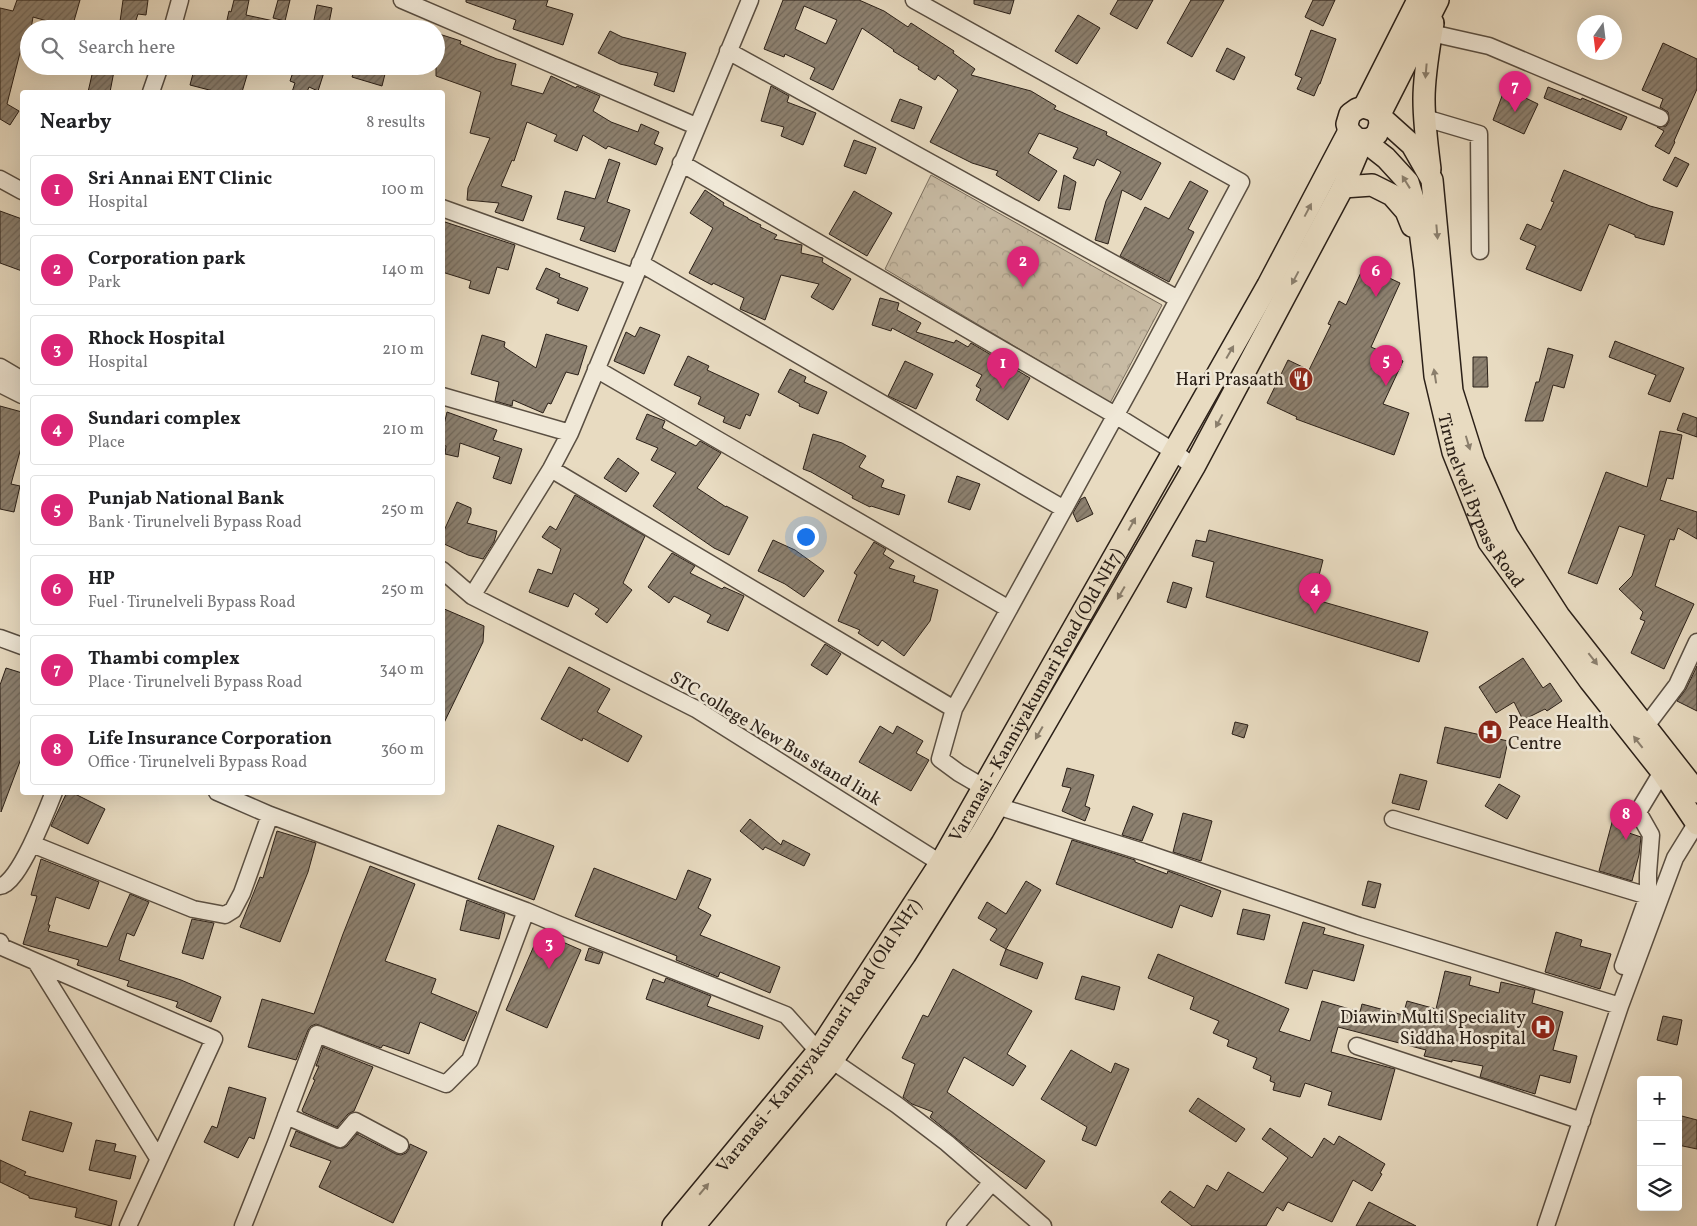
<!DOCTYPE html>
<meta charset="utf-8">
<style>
:root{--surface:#fff;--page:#f2f2f2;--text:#202124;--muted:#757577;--line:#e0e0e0;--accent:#db2777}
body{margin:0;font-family:Vollkorn,serif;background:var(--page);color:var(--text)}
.controls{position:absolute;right:15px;bottom:15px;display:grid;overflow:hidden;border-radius:5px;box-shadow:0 5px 20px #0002}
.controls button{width:45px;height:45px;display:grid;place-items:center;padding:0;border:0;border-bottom:1px solid var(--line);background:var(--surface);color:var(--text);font:25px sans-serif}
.compass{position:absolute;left:1577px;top:15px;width:45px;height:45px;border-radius:50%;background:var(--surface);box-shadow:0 5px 20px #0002;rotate:194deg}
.you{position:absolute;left:805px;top:536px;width:18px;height:18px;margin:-12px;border:4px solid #fff;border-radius:50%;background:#1a73e8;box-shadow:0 0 0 8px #1a73e833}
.badge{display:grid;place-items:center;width:32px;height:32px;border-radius:50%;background:var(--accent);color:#fff;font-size:16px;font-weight:700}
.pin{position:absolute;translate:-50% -41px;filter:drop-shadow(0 1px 2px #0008)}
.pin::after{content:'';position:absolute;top:26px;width:18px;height:15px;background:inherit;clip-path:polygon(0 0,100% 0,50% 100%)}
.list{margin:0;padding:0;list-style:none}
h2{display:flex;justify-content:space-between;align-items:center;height:65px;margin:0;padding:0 20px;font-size:21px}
h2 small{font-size:16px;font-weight:400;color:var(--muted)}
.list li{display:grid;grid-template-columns:32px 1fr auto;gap:15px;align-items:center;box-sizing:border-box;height:70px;margin:0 10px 10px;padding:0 10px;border:1px solid var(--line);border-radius:5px}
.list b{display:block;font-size:19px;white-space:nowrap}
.list p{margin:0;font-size:16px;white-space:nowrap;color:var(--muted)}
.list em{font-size:16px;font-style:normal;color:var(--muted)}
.icon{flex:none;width:28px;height:28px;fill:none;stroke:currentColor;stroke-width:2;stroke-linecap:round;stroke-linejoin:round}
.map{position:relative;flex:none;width:1697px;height:1226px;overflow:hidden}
.search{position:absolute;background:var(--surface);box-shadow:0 5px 20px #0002;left:20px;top:20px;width:425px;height:55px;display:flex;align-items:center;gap:12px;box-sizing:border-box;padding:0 18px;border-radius:28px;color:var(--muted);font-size:19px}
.panel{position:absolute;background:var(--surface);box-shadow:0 5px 20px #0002;left:20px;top:90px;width:425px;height:705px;border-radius:5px}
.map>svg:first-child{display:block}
.park{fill:url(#park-crowns);stroke:#7a6e5e}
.building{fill:url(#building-hatch);stroke:#2b2018;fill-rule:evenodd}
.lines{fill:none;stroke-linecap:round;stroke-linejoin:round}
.minor-casing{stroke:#5a4f42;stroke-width:19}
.major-casing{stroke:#2b2018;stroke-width:24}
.minor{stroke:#f0e8d7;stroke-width:16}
.major{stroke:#e8dbc1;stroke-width:21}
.oneway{fill:#8a7e6c}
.labels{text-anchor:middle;stroke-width:5;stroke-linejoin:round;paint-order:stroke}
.poi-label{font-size:18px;fill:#2b2018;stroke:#f0e8d7;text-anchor:end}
.street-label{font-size:18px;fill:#2b2018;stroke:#f0e8d7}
</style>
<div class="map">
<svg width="1697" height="1226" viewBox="0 0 1697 1226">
<defs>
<pattern id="park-crowns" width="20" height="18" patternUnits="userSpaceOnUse" patternTransform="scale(1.25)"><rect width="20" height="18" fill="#c8bba4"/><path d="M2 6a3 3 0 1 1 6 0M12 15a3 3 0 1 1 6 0" fill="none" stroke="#aca08c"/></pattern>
<pattern id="building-hatch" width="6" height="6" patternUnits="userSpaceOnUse" patternTransform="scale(1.25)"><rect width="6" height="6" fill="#8d8170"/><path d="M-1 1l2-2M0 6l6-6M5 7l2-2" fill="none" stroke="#73695b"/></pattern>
</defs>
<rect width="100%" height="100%" fill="#e8dbc1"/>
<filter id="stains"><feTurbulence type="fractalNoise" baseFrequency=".004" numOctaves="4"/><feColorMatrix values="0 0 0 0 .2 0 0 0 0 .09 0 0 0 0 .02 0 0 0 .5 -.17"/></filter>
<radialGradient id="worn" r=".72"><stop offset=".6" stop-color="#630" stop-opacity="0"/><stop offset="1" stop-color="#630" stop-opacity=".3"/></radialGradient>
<path class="park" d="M931,175l231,130 -52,98 -225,-134z"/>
<path class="building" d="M17,0h63l-8,28 -39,-11 -2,12h-2l-3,22 -5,-2 -14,55 12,7 -9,14 -10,-6v-111l13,3z
M123,0h25l-2,15 -8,-1 -5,15h-14z
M234,0h15l-3,15 37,8 -1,6h-57l4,-18 2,1z
M278,0h12l-5,21 -12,-3z
M466,0h82l-2,6 27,8 -10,31 -50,-16 3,-9 -50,-18z
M783,0h76l25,11 24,16 3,-4 43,28 -1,2 22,16 -4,6 60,16 25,15 -2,3 53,23 -1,3 55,28 -20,37 -19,-10 -14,54 -13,-4 11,-39 15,-29 -24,-13 -3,7 -21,-8 5,-10 -39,-15 -11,20 29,18 -18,30 -43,-26 2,-4 -26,-8 -42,-21 28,-52 -20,-15 -3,5 -17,-11 1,-2 -26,-16 1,-1 -32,-22 -29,62 -23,-11 5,-11 -30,-14 -1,3 -20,-8zM804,6l33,14 -11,24 -31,-15z
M974,0h40l-4,14 -36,-10z
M1118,0h35l-16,29 -27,-15z
M1191,0h33l-32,57 -25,-14z
M1313,0h22l-12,26 -18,-9z
M317,5l15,3 -4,20 -15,-3z
M1078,15l22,13 -23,36 -22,-13z
M1311,30l25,9 -16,45h-1l-5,12 -17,-7 5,-11 -7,-3z
M610,31l12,6 64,16 -12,39 -20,-7 4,-12 -38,-9 -22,-11z
M436,33l25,8 -1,3 37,15 19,5 -5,21 32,9 8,-18 25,12 1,-2 23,10 -7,15 18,11 27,10 3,-8 18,8 -5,12 9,4 -7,17 -48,-19 -2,3 -23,-14 -6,16 -23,-10 3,-6 -30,-13 -13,39 -2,-1 -11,26 31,10 -9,25 -28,-9 4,-9 -32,-3 1,-12 22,-50 -20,-5 11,-41 -45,-16z
M1663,43l34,16v30l-23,52 1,1 -6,12 -14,-8 9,-15 -7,-4 9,-1 3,-5 -1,-9 -8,-5 3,-8 -21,-9z
M1227,48l18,9 -11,23 -18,-9z
M94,66h21l-5,26h-22z
M195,66h34l19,6 -6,20h-25l-27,-7z
M295,66h31l-8,25 -9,-4 -2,5h-15l3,-9 -5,-2z
M356,66h31l-5,20 -30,-9z
M771,86l18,10 -2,6 29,11 -13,32 -22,-9 3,-9 -23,-6z
M1548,87l33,13 1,-2 45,19 -6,13 -77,-32z
M1505,88l33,16 -14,30 -31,-14z
M900,99l22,8 -8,22 -23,-8z
M854,140l22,8 -10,26 -22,-8z
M1675,157l14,7 -12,23 -14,-7z
M609,159l11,4 -13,39 23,8 -15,42 -35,-12 5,-13 -28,-8 8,-28 30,8z
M1564,170l86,36 23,6 -9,33 -29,-8v-2l-26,-11 -28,67 -55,-22 10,-23 -16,-7 7,-15 14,6 13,-28 -3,-1z
M1064,175l12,7 -6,28 -12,-2z
M1190,181l18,10 -20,38 6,3 -25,50 -49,-26 25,-49 24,12z
M705,190l19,13 -1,2 25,13v1l13,6 -1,2 17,8 -3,4 28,6 -1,8 22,5 -1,4 29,17 -18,31 -22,-13 8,-13 -38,-9 -16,45 -25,-11 4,-11 -31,-15 -1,2 -23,-12 24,-45 -23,-15z
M854,191l38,22 -25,43 -38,-22z
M0,211l22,8v52l-22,-8z
M442,221l73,24 -7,25 -11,-3 -8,27 -20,-6 2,-7 -29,-9z
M1364,266l36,17 -29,64 32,14 -20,43 26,9 -15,42 -98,-36 1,-2 -30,-14 21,-43 21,10 22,-45 -3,-1 11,-23 7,4z
M546,268l14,6 -1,3 29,11 -10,23 -21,-8 2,-4 -23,-10z
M880,298l19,5 -2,7 24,13 -5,9 38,11 2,-3 12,7 3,-4 59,35 -22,42 -32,-20 5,-11 -5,-3 6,-11 -90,-47 -1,3 -19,-6z
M640,327l20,8 -16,39 -30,-13 12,-29 9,5z
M546,334l41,12 -9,29 -12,-3 -15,32 -3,-1 -5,10 -30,-13 -1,6 -17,-5 4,-19 -28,-8 11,-39 23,7 -1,5 32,21z
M1615,341l69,27 -14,34 -22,-8 8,-19 -47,-18z
M1548,348l25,7 -9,33 -11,-3 -10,36h-18l11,-39h3z
M688,356l21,10 -2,4 52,24 -9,22 -4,-2 -6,15 -17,-7 2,-5 -27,-13 3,-7 -27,-12z
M1473,357h14l1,30h-15z
M905,361l28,13 -17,35 -28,-13z
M790,369l16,8 -2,5 23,10 -9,22 -19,-8 1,-2 -22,-12z
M0,406l22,6v32l-11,40 9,2 -6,26 -14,-3z
M447,412l50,18 -4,10 29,9 -11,35 -18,-6 7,-21 -40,-14 -2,14 -13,-3 1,-8 -4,-1v-12z
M1683,413l14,5v19l-20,-7z
M647,414l18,7 -3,7 34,18 4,-5 21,12 -24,35 29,19v-1l22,11 -19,38 -15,-7 -61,-42 23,-33 -25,-13 7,-12 -22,-9z
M1660,431l22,4 -9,44 -6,-1 -7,22 37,12v27l-19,-11 -4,12 -4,-1 -15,47 39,18 -30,65 -33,-16 14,-32 -5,-2 3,-7 -24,-23 13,-13 13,-41 -26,-9 -22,58 -29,-11 38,-101 41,15z
M813,434l29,9 24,13 -7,11 25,13 -3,7 24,8 -6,20 -28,-9 -1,1 -18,-9 1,-2 -42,-24 -8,-3z
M618,458l21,15 -13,19 -22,-14z
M957,476l23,8 -10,26 -22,-8z
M575,495l70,41 -22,47 9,7 -25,33 -12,-9 4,-5 -25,-16 -6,14 -39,-15 9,-23 14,5 9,-25 -19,-12 8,-11 6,4z
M1085,497l8,17 -16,8 -4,-9 8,-14z
M457,502l14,6v5l-4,10 30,8 -3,11 -11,17 -15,-4 -26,-12v-8z
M1209,530l114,30 -10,39 115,33 -9,30 -213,-65 8,-35 -22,-6 4,-16 10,2z
M773,540l22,10 29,21 -20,26 -19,-13 -27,-13z
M874,542l12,7 -3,5 11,7 -5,7 26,8 -2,6 25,8 -8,31 -26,35 -22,-16 -4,6 -20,-13 2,-3 -22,-9 19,-46 -3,-2z
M672,553l23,13 -5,7 32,16 2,-2 20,9 -16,35 -21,-9 4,-7 -37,-19 -5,7 -21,-16z
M1173,582l19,6 -6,20 -19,-6z
M442,608l42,18 -1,16 -41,85z
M825,644l16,10 -14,21 -16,-10z
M1523,658l20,30 7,-5 12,18 -15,10 -2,-2 -22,11 -9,-18 -18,11 -17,-26z
M1697,666v45l-20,-10 9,-12z
M569,667l41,22 -13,23 45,24 -14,26 -45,-24 -1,3 -41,-22z
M6,668l16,5v83l-21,56 -1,-127z
M1235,722l13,3 -4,13 -12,-4z
M880,726l13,8 4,-8 26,15 -7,12 13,7 -18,31 -52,-29z
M1445,727l63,14 -8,37 -63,-15z
M1067,768l27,7 -9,31 5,2 -5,13 -23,-10 9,-23 -9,-2z
M1400,774l27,7 -8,29 -27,-7z
M1499,784l21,12 -13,23 -22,-13z
M67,792h4l34,17 -17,35 -37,-18z
M1133,806l20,8 -11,27 -20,-6z
M1183,813l29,8 -11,40 -28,-9z
M1614,815l17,5 1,2 -3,11 12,4 -2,18 -7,26 -33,-10z
M750,819l31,26 2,-5 27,14 -6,12 -39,-19 -2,3 -23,-19z
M498,825l56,21 -20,54 -56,-21z
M277,831l39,12 -8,29 -28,70 -40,-15 20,-50 3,1z
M1072,840l63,20v2l32,12 1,-3 53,20 -9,26 -32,-12 -8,23 -116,-44z
M41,859l58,23 -10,27 -33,-12 -8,28h2l-2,6 59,16 23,-53 19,8 -15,34 -7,-3 -8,27 62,20 40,17 -10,25 -35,-15 2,-5 -51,-16 2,-5 -52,-16 2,-5 -56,-16 14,-48 -6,-1z
M370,866l45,18 -30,77 51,18 -5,14 46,19 -13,29 -44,-19 -11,32 -26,-9 -2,3 -65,-24 -5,2 -3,4 -12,30 -48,-13 14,-48 52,15 29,-80z
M594,868l82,32 12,-30 23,9 -13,29 13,7 -11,20 80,32 -10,26 -50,-21 -2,5 -42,-17 1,-4 -102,-40z
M1026,881l15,9 -35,59 -16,-9 7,-11 -19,-11 9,-16 19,12z
M1368,881l13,3 -6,24 -13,-3z
M467,900l38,14 -6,25 -39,-9z
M1243,909l27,6 -6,25 -27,-6z
M192,919l22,4 -11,36 -21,-6z
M1303,922l22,6 -2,6 41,11 -10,36 -41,-11 -6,19 -22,-6z
M540,932l41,18 -34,78 -41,-18z
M1556,932l26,8 -2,6 31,8 -11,35 -55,-17z
M589,948l14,5 -4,11 -14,-4z
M1006,949l37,14 -6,16 -37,-14z
M1158,954l131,55 -10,22 31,10 12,-40 38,11 2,-8 41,11 4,-14 29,8 9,-38 26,6 -2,8 30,8 2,-11 34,8 -3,13 31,9 -10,38 24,6 -7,27 -30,-8 -5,19 -55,-17 3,-11 -31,-6v2l-28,-6 2,-6 -88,-23 -7,25 64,17 -14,51 -53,-15 4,-13 -27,-9 -5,14 -27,-7 2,-7 -5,-2 1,-5 -18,-8 4,-10 -30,-12 2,-6 -16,-7 6,-12 -29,-12 4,-12 -46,-19z
M953,969l79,42 -25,43 19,12 -13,20 -49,-29 -17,35 98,69 -19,28 -59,-42 -37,-30 3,-5 -21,-8 -9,-7 12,-33 -13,-6 21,-43 5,2z
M1082,976l38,11 -6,23 -39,-11z
M666,978l45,18 -4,10 56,20 -4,13 -113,-40 7,-20 11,4z
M1663,1016l19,4 -5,25 -20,-5z
M323,1047l50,20 -19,44 -6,3 -11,13 -34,-15 -1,-2 13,-30 -2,-1 6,-13h-3z
M1071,1050l40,23 4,-10 14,6 -33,77 -14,-6 5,-13 -46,-28z
M229,1087l37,11 -12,41 -5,-2 -11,21 -34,-16 8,-16 5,2z
M1198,1098l47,31 -9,13 -47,-31z
M30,1111l42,12 -9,29 -41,-12z
M1678,1115l19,5v29l-19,-4z
M1270,1128l42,30 12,-20 10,7 5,-9 46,28 -5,9 2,1 -10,17 -19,-11 -21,42 -44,-20 -5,9 -6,-4 -11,19h-74l-31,-24 9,-11 24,17 13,-23 10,6 11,-19 35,21 25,-35 -26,-19z
M296,1131l41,17h6l4,-2 10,-12 39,20 5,1 5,-2 3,-4 1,-5 17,8 -34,71 -74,-36 12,-26 -41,-15z
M96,1140l20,4 -2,7 22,5 -6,23 -41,-9z
M0,1160l26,12 -2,3 93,26 -6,25 -36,-9 2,-9 -48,-10v-2l-29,-14z
M1369,1202l47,24h-60z"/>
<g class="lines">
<defs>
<path id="minor" d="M402,0l294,126
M172,29l8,-29
M1431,33l58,13 171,72
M728,51l450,248
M151,92l9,-26
M1425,118l54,16 1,117
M681,163l434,252 58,36 21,16
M0,179l22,12
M442,208l192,69
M640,263l424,246
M0,367l22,13
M596,369l413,240
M0,384l22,11
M442,396l128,37
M551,469l403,240 187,-340 100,-187 -327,-182
M442,570l30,26 224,113 254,160
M472,596l79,-127 19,-36 180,-433
M0,638l22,8
M954,709l-14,50 19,14 24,14
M1646,726l31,-41 20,-43
M217,792l53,23 256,96 31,13 229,91 32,36 79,54 50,38 96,83
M997,806l146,46 216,74 261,80
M1393,819l255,77v-23l3,-38 -13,-23 24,-40
M32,844l161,65 32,6 8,-5 9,-17 28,-78
M0,886c18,-1 47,-76 54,-94
M0,942l2,5 212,92 -86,187
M36,962l122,196
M1623,966l25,-70
M1357,1046l225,75
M286,1116l54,23 15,-18 45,24
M243,1226l33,-83 41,-109 129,50 24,-24 56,-149
M955,1226l37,-44
M1546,1226l74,-220 55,-148 21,-34"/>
<g id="major">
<path d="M1438,0l-59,116 1,8 -3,10 -7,5 -7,1 -7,-2 -7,-7 -2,-7 3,-10 7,-5 7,-2 9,3 39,35 20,35 20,211 22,70 33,74 52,81 138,176"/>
<path d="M1364,107l54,-107"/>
<path d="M1430,169c-3,-23 -6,-46 -6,-70 0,-25 5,-51 9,-76"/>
<path d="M1343,187l29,-2 20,10 14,16 6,15"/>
<path id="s1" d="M673,1226l145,-175 123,-189 327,-577 81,-154"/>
<path id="s2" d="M694,1226l138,-165 73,-106 78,-124 211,-364 149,-280 20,-47 23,18 22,24 10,33 7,54 10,107 18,76 36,90 101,139 72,91 35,52"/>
</g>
</defs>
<use href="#minor" class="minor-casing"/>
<use href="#major" class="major-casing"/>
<use href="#minor" class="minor"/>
<use href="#major" class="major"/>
</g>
<defs><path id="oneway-solid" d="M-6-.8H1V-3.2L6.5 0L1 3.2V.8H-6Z" transform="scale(1.25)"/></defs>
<g class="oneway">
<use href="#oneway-solid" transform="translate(1426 71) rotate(95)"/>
<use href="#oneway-solid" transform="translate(1406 182) rotate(-122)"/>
<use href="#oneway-solid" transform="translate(1308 210) rotate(-62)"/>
<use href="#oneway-solid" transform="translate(1437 232) rotate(85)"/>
<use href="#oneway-solid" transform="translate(1295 278) rotate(118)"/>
<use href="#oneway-solid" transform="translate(1230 352) rotate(-60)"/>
<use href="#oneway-solid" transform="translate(1435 376) rotate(-99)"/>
<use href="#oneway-solid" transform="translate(1219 421) rotate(118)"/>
<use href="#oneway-solid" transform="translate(1468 443) rotate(73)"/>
<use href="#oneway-solid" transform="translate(1132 524) rotate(-61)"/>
<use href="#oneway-solid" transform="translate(1121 593) rotate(120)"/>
<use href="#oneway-solid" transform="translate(1593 659) rotate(52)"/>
<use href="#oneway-solid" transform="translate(1039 733) rotate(120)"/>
<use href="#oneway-solid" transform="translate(1638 742) rotate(-128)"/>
<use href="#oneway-solid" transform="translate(704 1189) rotate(-50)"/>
</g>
<defs>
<symbol id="restaurant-disc" viewBox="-11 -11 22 22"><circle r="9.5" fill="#8f2418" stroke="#f0e8d7"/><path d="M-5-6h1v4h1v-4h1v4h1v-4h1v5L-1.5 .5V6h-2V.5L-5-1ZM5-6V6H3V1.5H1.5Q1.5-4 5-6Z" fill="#fff"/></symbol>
<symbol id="hospital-disc" viewBox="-11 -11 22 22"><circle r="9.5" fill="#8f2418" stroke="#f0e8d7"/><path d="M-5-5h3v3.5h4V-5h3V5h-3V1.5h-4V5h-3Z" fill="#fff"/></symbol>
</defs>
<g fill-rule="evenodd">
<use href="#restaurant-disc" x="1287" y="365" width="28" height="28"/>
<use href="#hospital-disc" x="1476" y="718" width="28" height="28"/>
<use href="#hospital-disc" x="1529" y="1013" width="28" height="28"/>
</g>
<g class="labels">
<g class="poi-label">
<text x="1284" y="385">Hari Prasaath</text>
<text x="1508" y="728" text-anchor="start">Peace Health<tspan x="1508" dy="21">Centre</tspan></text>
<text x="1526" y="1023">Diawin Multi Speciality<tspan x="1526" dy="21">Siddha Hospital</tspan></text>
</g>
<g class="street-label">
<text dy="6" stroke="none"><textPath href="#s2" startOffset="1671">Tirunelveli Bypass Road</textPath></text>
<text dy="6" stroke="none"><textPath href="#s1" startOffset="645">Varanasi - Kanniyakumari Road (Old NH7)</textPath></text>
<text transform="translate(776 738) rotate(31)" y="6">STC college New Bus stand link</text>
<text dy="6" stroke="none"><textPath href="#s1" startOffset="240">Varanasi - Kanniyakumari Road (Old NH7)</textPath></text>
</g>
</g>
<rect width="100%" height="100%" filter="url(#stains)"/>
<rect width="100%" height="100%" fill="url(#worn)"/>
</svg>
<div class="controls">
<button>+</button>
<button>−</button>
<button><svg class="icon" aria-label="layers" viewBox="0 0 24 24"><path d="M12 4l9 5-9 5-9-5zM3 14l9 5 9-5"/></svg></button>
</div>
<svg class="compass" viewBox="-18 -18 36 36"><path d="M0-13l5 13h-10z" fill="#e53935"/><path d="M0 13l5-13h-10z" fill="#757577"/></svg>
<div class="you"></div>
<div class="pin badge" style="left:1003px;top:389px">1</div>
<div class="pin badge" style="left:1023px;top:287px">2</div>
<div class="pin badge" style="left:549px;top:969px">3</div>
<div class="pin badge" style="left:1315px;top:614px">4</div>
<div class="pin badge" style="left:1386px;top:386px">5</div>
<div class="pin badge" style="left:1376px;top:297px">6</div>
<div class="pin badge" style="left:1515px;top:112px">7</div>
<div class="pin badge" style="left:1626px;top:840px">8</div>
<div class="search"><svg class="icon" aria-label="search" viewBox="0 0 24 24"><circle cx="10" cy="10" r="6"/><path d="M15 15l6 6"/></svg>Search here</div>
<section class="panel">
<h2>Nearby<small>8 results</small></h2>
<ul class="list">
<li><span class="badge">1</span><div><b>Sri Annai ENT Clinic</b><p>Hospital</p></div><em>100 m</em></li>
<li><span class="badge">2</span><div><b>Corporation park</b><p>Park</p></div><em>140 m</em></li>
<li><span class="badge">3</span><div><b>Rhock Hospital</b><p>Hospital</p></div><em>210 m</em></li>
<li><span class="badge">4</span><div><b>Sundari complex</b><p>Place</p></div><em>210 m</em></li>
<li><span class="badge">5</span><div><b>Punjab National Bank</b><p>Bank · Tirunelveli Bypass Road</p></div><em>250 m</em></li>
<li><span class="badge">6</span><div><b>HP</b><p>Fuel · Tirunelveli Bypass Road</p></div><em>250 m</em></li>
<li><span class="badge">7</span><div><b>Thambi complex</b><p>Place · Tirunelveli Bypass Road</p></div><em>340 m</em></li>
<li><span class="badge">8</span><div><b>Life Insurance Corporation</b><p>Office · Tirunelveli Bypass Road</p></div><em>360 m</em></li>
</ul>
</section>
</div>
